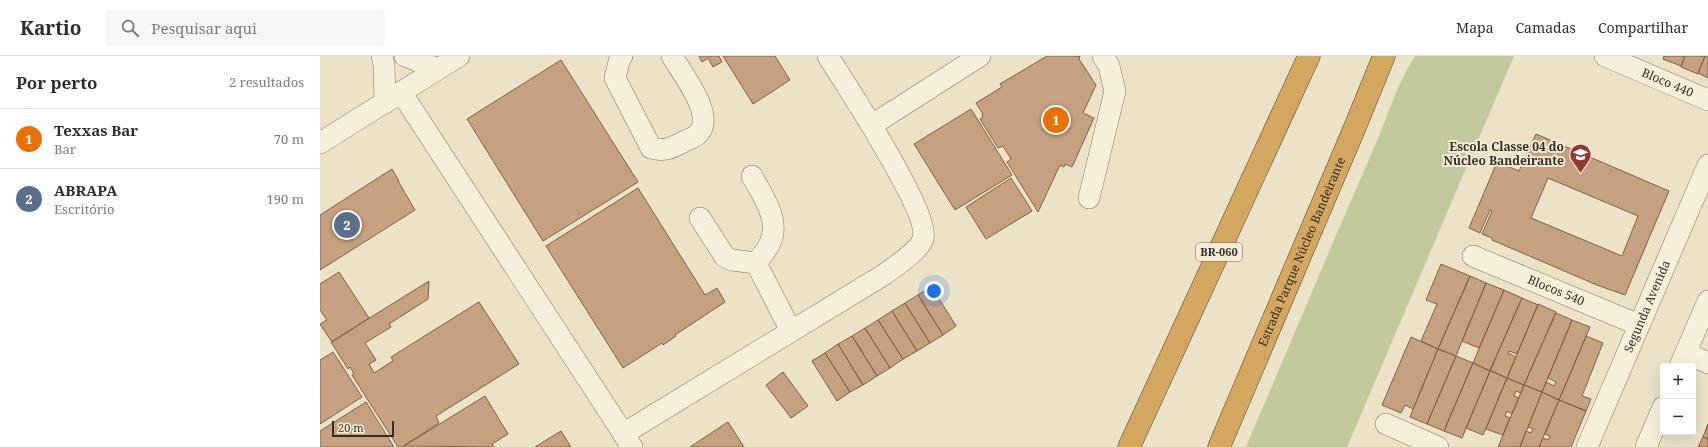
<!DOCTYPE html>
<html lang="pt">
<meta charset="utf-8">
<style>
:root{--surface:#fff;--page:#f7f7f7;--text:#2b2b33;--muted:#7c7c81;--line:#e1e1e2;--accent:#7c3aed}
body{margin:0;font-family:"Noto Serif",serif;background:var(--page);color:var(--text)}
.controls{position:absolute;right:12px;bottom:12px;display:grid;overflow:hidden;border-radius:4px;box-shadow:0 4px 16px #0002}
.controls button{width:36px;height:36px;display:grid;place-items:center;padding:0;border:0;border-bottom:1px solid var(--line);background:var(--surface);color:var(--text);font:20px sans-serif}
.scale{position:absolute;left:12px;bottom:10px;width:62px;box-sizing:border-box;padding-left:4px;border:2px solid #372d21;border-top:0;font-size:11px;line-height:14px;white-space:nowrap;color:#372d21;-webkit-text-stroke:3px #f3ecd7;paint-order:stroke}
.you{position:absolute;left:614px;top:235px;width:14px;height:14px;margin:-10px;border:3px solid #fff;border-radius:50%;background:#1a73e8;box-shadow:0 0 0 6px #1a73e833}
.badge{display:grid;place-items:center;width:26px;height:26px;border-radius:50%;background:var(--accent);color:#fff;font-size:13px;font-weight:700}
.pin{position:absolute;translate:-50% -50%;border:2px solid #fff;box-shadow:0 1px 4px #0006}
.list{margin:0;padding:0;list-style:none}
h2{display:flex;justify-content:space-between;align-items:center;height:52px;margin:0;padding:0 16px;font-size:17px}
h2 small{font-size:13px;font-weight:400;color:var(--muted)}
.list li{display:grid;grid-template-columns:26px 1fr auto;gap:12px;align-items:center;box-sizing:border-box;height:60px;padding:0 16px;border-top:1px solid var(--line)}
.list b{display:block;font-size:15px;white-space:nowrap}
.list p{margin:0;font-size:13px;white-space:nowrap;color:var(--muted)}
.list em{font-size:13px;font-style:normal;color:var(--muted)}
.icon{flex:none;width:22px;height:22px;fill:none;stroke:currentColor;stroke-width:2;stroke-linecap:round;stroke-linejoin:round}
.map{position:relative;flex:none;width:1388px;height:391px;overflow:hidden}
header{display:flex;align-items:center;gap:24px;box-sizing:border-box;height:56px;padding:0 20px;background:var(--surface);border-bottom:1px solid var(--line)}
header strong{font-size:19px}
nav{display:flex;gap:22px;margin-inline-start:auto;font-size:14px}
.search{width:280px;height:36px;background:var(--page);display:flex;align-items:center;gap:10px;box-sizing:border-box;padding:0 14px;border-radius:4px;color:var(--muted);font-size:15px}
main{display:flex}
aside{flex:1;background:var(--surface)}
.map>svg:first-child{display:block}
.green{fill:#c1c89c}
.building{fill:#c6a181;stroke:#836146;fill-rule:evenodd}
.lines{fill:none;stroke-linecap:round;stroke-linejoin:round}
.minor-casing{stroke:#85755e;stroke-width:22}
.highway-casing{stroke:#544432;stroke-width:23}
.minor{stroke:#f6f0da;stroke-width:21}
.highway{stroke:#d3a760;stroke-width:22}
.labels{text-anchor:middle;stroke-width:4;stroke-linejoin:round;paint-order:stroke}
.shield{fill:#f3ecd7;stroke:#6f6658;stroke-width:1}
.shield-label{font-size:11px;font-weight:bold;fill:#372d21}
.street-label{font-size:12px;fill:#372d21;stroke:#f3ecd7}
.poi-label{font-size:12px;font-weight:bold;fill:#372d21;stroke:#f3ecd7;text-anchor:end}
</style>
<header>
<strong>Kartio</strong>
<div class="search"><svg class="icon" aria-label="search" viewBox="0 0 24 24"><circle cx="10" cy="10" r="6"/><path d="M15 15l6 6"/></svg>Pesquisar aqui</div>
<nav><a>Mapa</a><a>Camadas</a><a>Compartilhar</a></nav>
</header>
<main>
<aside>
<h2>Por perto<small>2 resultados</small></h2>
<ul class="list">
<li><span class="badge" style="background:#e8710a">1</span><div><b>Texxas Bar</b><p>Bar</p></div><em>70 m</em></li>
<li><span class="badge" style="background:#5c6f8a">2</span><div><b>ABRAPA</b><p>Escritório</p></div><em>190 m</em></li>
</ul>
</aside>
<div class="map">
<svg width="1388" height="391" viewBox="0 0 1388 391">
<rect width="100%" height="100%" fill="#ebe2c8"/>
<path class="green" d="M1095,0h99l-167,391h-101c42,-97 82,-195 125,-292 15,-33 24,-68 44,-99z"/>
<path class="building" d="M379,0h20l3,6 -9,5 -5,-9 -6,4z
M403,0h52l15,24 -37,24z
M727,0h33l-1,3 17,26 -13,28 11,5 -22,49 -7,-3 -1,3 -4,-2 -22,47 -31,-50 4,-3 -8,-13 -5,2 -18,-29 3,-2 -1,-3h1l-7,-11 26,-16 -2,-3z
M1344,0h21l-4,10 -18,-7z
M1365,0h20l-7,18 -17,-7z
M1385,0h3v22l-10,-5z
M241,4l77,122 -95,59 -76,-122z
M651,53l41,66 -57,35 -41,-66z
M1216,78l133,57 -44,104 -28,-10 -105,-45v-2l-10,-4 10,-23 -2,-1 -10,23 -11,-5 28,-66 22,9zM1228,122l90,38 -16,40 -91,-38z
M72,113l7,12h-1l17,29 -95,60v-55z
M691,122l21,33 -46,28 -20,-32z
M318,132l67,107 12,-7 8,14 -50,33 1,1 -13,9 -1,-2 -39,25 -77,-122z
M1121,208l29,12 -32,73 -17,-8 16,-37 -11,-4z
M19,216l30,46 -37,24 -12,-18 7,-4 -7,-10v-26z
M1150,220l16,7 -30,73 -18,-7z
M109,225l-1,18 -39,25 2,3 -26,16 11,17 -7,4 5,9 19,-12 -2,-4 88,-55 40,62 -83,52 3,7 -37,24h-4l-46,-72 2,-1 -4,-7 -2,2 -17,-27z
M1166,227l18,7 -25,58 -17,-7z
M611,230l25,40 -13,9 -25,-40z
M1184,234l18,8 -32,73 -17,-8z
M598,239l25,40 -13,8 -25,-40z
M1202,242l16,7 -21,49 -8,-3 -1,2 8,4 -9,21 -17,-8z
M585,247l25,40 -13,8 -25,-40z
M1218,248l18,8 -32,73 -17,-7z
M572,255l25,40 -14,8 -25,-39z
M1236,257l16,7 -30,72 -18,-7z
M558,264l25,39 -13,9 -25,-40z
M1252,264l18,7 -31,73 -17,-8 4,-10 8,4 2,-4 -8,-4z
M545,272l25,40 -13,8 -25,-40z
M532,280l25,40 -14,9 -25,-41z
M1266,280l17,7 -21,53 9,3 -5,12 -27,-11z
M1091,281l27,12 -25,60 -8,-4 -4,8 -19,-8z
M518,288l25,41 -13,7 -25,-39z
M1118,293l18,7 -29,68 -17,-7z
M13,296l29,45 -42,27v-64z
M505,297l25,39 -13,9 -25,-40z
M1136,300l17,7 -29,68 -17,-7z
M1153,307l17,8 -28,67 -18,-7z
M1170,315l17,7 -24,57 -17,-7z
M463,316l25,34 -17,12 -25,-33z
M1187,322l17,7 -3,8 -5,-2 -2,5 5,2 -7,16 -5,-3 -2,5 5,2 -7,17 -17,-6z
M1204,329l18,7 -22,55h-22z
M1222,336l17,8 -20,47h-19l6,-16 5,2 2,-4 -5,-2z
M165,340l23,38 -16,10 2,3 -90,-1z
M1239,344l27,11 -15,36h-32l4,-9 5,2 2,-4 -5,-2z
M46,346l28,45h-74v-16z
M408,366l16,25h-54z
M1388,368v15l-5,-2z
M241,375l10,16h-36z
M1383,381l5,2v8h-10z"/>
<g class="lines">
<defs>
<g id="minor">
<path d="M62,0l2,9 1,38"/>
<path d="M85,0l33,13"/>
<path d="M302,0l-2,2 -5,20 36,70c13,4 21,0 32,-6 4,-2 13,-5 16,-9 16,-19 -17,-59 -27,-77"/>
<path id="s1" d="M1285,0l103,44"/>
<path d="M81,36l231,355"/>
<path d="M552,69l108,-69"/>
<path d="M0,87l139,-87"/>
<path d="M432,120c10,19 29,44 18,67 -3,7 -9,14 -14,20"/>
<path d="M769,142l26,-107 -6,-25 -6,-10"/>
<path d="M380,162l25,39 7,3 24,3 35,68"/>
<path id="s2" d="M1153,200l166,69"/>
<path d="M1366,297l22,10"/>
<path d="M1360,310l28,-65"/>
<path d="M1066,368l52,23"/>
<path d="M303,378l262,-160c9,-7 34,-23 38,-35 8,-26 -78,-155 -95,-183"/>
<path id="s3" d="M1267,391l121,-282"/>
<path d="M1326,391l17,-40"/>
</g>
<g id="highway">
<path d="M809,391l180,-391"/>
<path id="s4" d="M899,391l136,-320 29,-71"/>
</g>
</defs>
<use href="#minor" class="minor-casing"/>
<use href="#highway" class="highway-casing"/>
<use href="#minor" class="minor"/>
<use href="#highway" class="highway"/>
</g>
<defs>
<symbol id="school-pin" viewBox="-11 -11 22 30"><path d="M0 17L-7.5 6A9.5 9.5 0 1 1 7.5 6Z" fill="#903833" stroke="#f3ecd7"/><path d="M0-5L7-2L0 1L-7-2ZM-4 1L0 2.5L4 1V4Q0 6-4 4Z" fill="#fff"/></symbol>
</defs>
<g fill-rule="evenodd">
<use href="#school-pin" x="1248" y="86" width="25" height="34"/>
</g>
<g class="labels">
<rect class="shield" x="876" y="187" width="46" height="18" rx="3"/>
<g class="shield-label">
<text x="899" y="200">BR-060</text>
</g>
<g class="street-label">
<text dy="4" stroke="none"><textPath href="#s1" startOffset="68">Bloco 440</textPath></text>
<text dy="4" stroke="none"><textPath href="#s4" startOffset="212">Estrada Parque Núcleo Bandeirante</textPath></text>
<text dy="4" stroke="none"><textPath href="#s2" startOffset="90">Blocos 540</textPath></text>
<text dy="4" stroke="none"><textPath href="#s3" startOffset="153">Segunda Avenida</textPath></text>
</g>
<g class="poi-label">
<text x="1244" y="95">Escola Classe 04 do<tspan x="1244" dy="14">Núcleo Bandeirante</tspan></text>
</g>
</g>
</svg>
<div class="controls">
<button>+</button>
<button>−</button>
</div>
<div class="scale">20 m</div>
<div class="you"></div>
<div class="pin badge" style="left:736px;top:64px;background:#e8710a">1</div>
<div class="pin badge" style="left:27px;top:169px;background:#5c6f8a">2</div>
</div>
</main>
